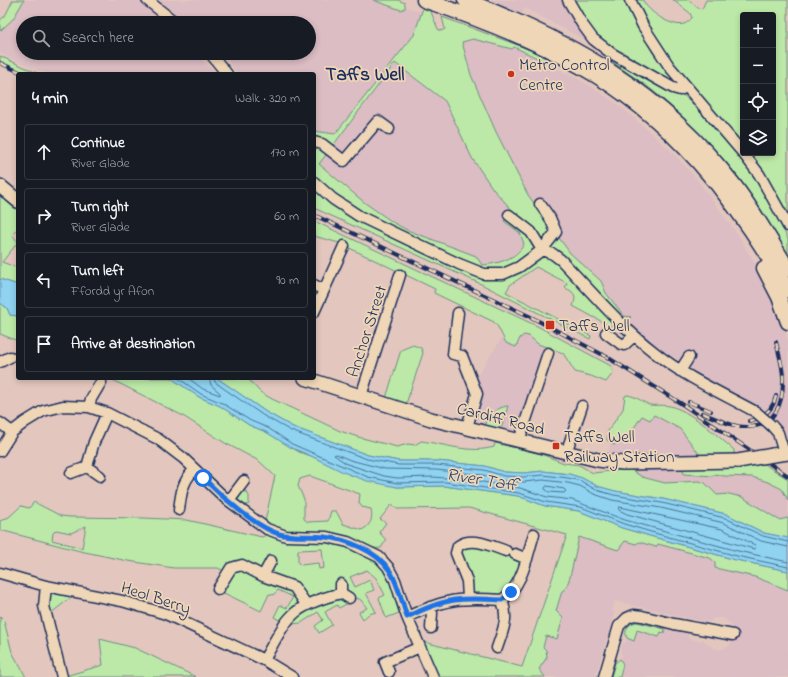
<!DOCTYPE html>
<meta charset="utf-8">
<style>
:root{--surface:#171b24;--page:#20242c;--text:#f1f3f6;--muted:#9ea1a6;--line:#363941}
body{margin:0;font-family:"Indie Flower",sans-serif;background:var(--page);color:var(--text)}
.controls{position:absolute;right:12px;top:12px;display:grid;overflow:hidden;border-radius:4px;box-shadow:0 2px 6px #0003}
.controls button{width:36px;height:36px;display:grid;place-items:center;padding:0;border:0;border-bottom:1px solid var(--line);background:var(--surface);color:var(--text);font:20px sans-serif}
.stop{position:absolute;width:12px;height:12px;margin:-9px;border:3px solid #1a73e8;border-radius:50%;background:#fff}
.stop.end{background:#1a73e8;border-color:#fff;box-shadow:0 1px 4px #0008}
.list{margin:0;padding:0;list-style:none}
h2{display:flex;justify-content:space-between;align-items:center;height:52px;margin:0;padding:0 16px;font-size:17px}
h2 small{font-size:13px;font-weight:400;color:var(--muted)}
.list li{display:grid;grid-template-columns:26px 1fr auto;gap:12px;align-items:center;box-sizing:border-box;height:56px;margin:0 8px 8px;padding:0 8px;border:1px solid var(--line);border-radius:4px}
.list b{display:block;font-size:15px;white-space:nowrap}
.list p{margin:0;font-size:13px;white-space:nowrap;color:var(--muted)}
.list em{font-size:13px;font-style:normal;color:var(--muted)}
.icon{flex:none;width:22px;height:22px;fill:none;stroke:currentColor;stroke-width:2;stroke-linecap:round;stroke-linejoin:round}
.map{position:relative;flex:none;width:788px;height:677px;overflow:hidden}
.search{position:absolute;background:var(--surface);box-shadow:0 2px 6px #0003;left:16px;top:16px;width:300px;height:44px;display:flex;align-items:center;gap:10px;box-sizing:border-box;padding:0 14px;border-radius:22px;color:var(--muted);font-size:15px}
.panel{position:absolute;background:var(--surface);box-shadow:0 2px 6px #0003;left:16px;top:72px;width:300px;height:308px;border-radius:4px}
.map>svg:first-child{display:block}
.built{fill:#dbbdc3}
.green{fill:#bce9a7;stroke:#6c8c82;fill-rule:evenodd}
.water{fill:#8fd3f0;stroke:#6191b6}
.lines{fill:none;stroke-linecap:round;stroke-linejoin:round}
.shore{stroke:#497198;stroke-width:1}
.minor-casing{stroke:#1b2f5e;stroke-width:13}
.major-casing{stroke:#1b2f5e;stroke-width:16}
.highway-casing{stroke:#1b2f5e;stroke-width:17}
.minor{stroke:#efd6b7;stroke-width:10}
.major{stroke:#efd6b7;stroke-width:13}
.highway{stroke:#efd6b7;stroke-width:14}
.rail-casing{stroke:#1b2f5e;stroke-width:4}
.rail{stroke:#efd6b7;stroke-width:2.5;stroke-dasharray:8;stroke-linecap:butt}
.minor-bridge-casing{stroke:#1b2f5e;stroke-width:13;stroke-linecap:butt}
.major-bridge-casing{stroke:#1b2f5e;stroke-width:16;stroke-linecap:butt}
.minor-bridge{stroke:#efd6b7;stroke-width:10}
.major-bridge{stroke:#efd6b7;stroke-width:13}
.route{stroke:#1a73e8;stroke-width:5}
.poi-dot{fill:#c8321e;stroke:#efd6b7;stroke-width:1.5}
.labels{text-anchor:middle;stroke-width:3.5;stroke-linejoin:round;paint-order:stroke}
.poi-label{font-size:17px;fill:#1b2f5e;stroke:#efd6b7;text-anchor:start}
.street-label{font-size:17px;fill:#1b2f5e;stroke:#efd6b7}
.water-label{font-size:18px;font-style:italic;fill:#2c4874;stroke:#efd6b7}
.quarter-label{font-size:19px;font-weight:bold;fill:#1b2f5e;stroke:#efd6b7}
</style>
<div class="map">
<svg width="788" height="677" viewBox="0 0 788 677">
<rect width="100%" height="100%" fill="#e3c7be"/>
<filter id="ink" filterUnits="userSpaceOnUse"><feTurbulence type="fractalNoise" baseFrequency=".025" numOctaves="2"/><feDisplacementMap in="SourceGraphic" scale="8" xChannelSelector="R" yChannelSelector="G"/><feConvolveMatrix kernelMatrix="1 2 1 2 8 2 1 2 1" color-interpolation-filters="sRGB"/></filter>
<g filter="url(#ink)">
<path class="built" d="M18,0h122l28,23h-145v30h178l3,9 13,12h-170l-47,-21v-27z
M159,0h228l34,12 -1,16 -85,106 -21,-3v-57h-77l-13,-21h85v-30h-122z
M487,0h77l24,39 -1,2 -62,-33 -3,6z
M473,39l41,7 73,38 30,20 25,21 29,26 25,27 44,60 29,51 15,37 4,15v97l-15,-21 -8,-7 -58,-28 -12,-11 -44,-28 -27,-27 -18,-23 -5,-12 -6,-7 -14,-10 -11,-11 -42,-58 -32,-63 -25,-57 -9,-33z
M395,63l50,38 13,27 35,61 20,22 -9,10 16,12 4,11 -2,4 -13,10 -8,4 -20,3 -74,-35 -42,-27 -46,-39z
M524,335l5,1 9,8 9,3 -30,86 -17,-4 1,-3 -27,-7 2,-41 26,-40 4,5h13l1,-5z
M642,415h12l26,14 20,26 -50,2 -42,-3 2,-10 10,-1 7,-5z
M682,467l42,9 28,1 16,5 14,7 4,5 2,6v18l-9,2 -37,-23 -13,-3 -12,1 -12,-12 -6,-2 -34,2 -23,-6 -12,-8z
M579,517l141,38 68,25v97h-175l4,-16 3,-2 2,-4 -2,-4 3,-8 3,-1 1,-3 -2,-4 2,-8 6,-4 55,11v4l11,3 4,-2 4,5 12,6 9,-3 5,-6v-11l-3,-7 -7,-5h-10l-1,3 -8,1 -89,-21 -3,10 3,1 -20,65h-50l-10,-2z"/>
<path class="green" d="M13,0h11l-11,19 -13,12v-11l5,-4z
M373,0h25l7,3v5l-4,2z
M568,0h56l29,53 20,25v3l-6,-1 23,21 41,44 30,41 27,53v20c-10,-19 -20,-40 -33,-58 -24,-38 -63,-77 -97,-106 -18,-16 -41,-27 -58,-44l-1,-6z
M634,0h9c4,11 29,28 41,24 3,-1 6,-4 8,-6l-2,-5 -17,-13h15l10,8 4,1 4,-9h82v219l-41,-66h26v-138h-30v133l-83,-100z
M423,8l8,4 7,17 3,2 4,-2 -3,-12 89,33 19,11 2,4 -38,-18 -2,2 -39,-10 -11,3 9,33 25,57 32,63 42,58 31,28 5,12 18,23 7,1 -21,9 -37,-20c4,-10 2,-14 -8,-18l2,-5 -31,-16 -26,18 -4,7 85,44 -1,3 -109,-55 -167,-76v-77l21,3 79,-99zM395,63l50,38 27,57 21,31 20,22 -9,10 16,12 4,11c-7,15 -27,20 -42,21l-6,-9 -69,-26 -13,-7 -29,-20 -46,-39z
M0,56l37,17 1,1h-11l-27,-13z
M0,196l18,15v17l-6,7 6,7 -16,20 16,6v17l-18,-6z
M314,221l225,106 72,39 2,7 -7,9 -15,-6 -16,-4 -12,-19 -25,-9 -9,-8 -5,-1 -4,3 -4,9 -10,-4 -8,-16 -4,-5 -60,-29 1,-4 -96,-46 -25,-7z
M0,303l7,5 3,7 8,1v25l-18,-7z
M413,345l8,3 2,5 -17,51 -20,-6 15,-48z
M109,378h62l28,19 21,9 29,19 17,7 33,20 12,4 42,20 44,11 47,-1 74,10 27,10 34,5 43,17 35,10 79,22 52,11v19l-33,-13 -40,-9v-6l-5,-4 -52,-14 -2,3 -17,-5 -3,2 -11,-3 -7,9 -39,-13 -9,40 -4,11 -4,3 -6,20 7,7 -6,21 -11,-3 -3,11 3,3 1,7 -8,12 6,8h-112l-13,-30 4,-5 98,25 45,-132 -98,-27 -72,1 -5,-5 -12,15 6,4 -7,9 7,8 -5,8c-10,3 -29,-11 -42,-13l36,20 25,40 -6,2 5,16 -13,5 -7,-20 6,-3 -9,-17 -9,-8 -17,7 5,10 15,-7 4,10 -8,3 10,19 -7,2 -6,5 -4,-7 8,-4 -6,-8 -4,-2 -18,10 -2,-3 -12,7 7,13 -13,8 -4,-7 8,-6 -5,-8 -17,11 -11,1 -1,2 -15,-9 6,-12 7,3 6,-11 -15,-7 -5,5 -4,-1 -8,17 -37,-18 7,-18 -13,-7h-44l-46,-7 -48,-10 -80,-21v-9l9,-4 12,-11 8,2 5,-6 27,14 9,1 73,1 44,2 75,17 6,-3 -4,-8 11,-50 -16,-15 -34,-18 -42,-27zM310,476l50,18 -1,9 3,4 9,2c2,10 0,16 -9,21l-19,-6 -7,-13h-5l-3,10 -20,1 -4,-3v-20l-6,-13 2,-7zM86,526l-4,22 -30,-8 1,-7 3,-3 15,3zM322,549l2,19 -5,1 -1,-6 -17,2 -3,-2v-13z
M217,378h24l8,2 11,12 12,7 68,32 18,6 39,10 11,-3 7,1 6,-4c24,3 49,13 73,6l1,-4 46,11 23,9 15,2 14,8 37,-4 12,8 23,6 34,-2 6,2 12,12 12,-1 13,3 37,23 9,-2v20l-24,-5 -38,-19 -63,-15 -48,-8 -18,-5 -15,-8 -13,-4 -26,-3 -19,2 -20,-1 -19,-6 -48,-5h-38l-31,-6 -75,-28 -27,-15z
M627,395c9,1 15,7 23,10 6,1 14,-1 24,2 21,8 43,28 60,43v4l-34,1 -20,-26 -26,-14 -4,5 -8,-4 -15,22 -13,7 -7,-5 1,-9 15,-22 2,-13z
M507,406h1l-6,20 -4,3 -12,-3 -1,-4c5,-9 12,-14 22,-16z
M764,464l24,15v21l-6,-11 -14,-7 -16,-5 -28,-1 -9,-2 -2,2 -29,-2 -2,-7z
M242,491h4l3,5v8l-3,1 -8,-5 1,-4z
M487,544l40,15 -21,38 -38,1 -10,-52z
M46,586l32,6 -32,25z
M0,617l4,4 8,31 14,25h-26z
M637,622l28,7 -1,4 -3,-1 -2,5 -22,-7 -3,11 -7,-3c-4,-8 2,-15 10,-16z
M100,639l35,9 61,29h-134l41,-12z
M620,659l3,5 -3,13h-9l4,-14z"/>
<path class="water" d="M0,279l18,6v31l-8,-1 -3,-7 -7,-5z
M171,378h46l49,34 27,15 75,28 31,6h38l48,5 19,6 20,1 19,-2 26,3 13,4 15,8 18,5 48,8 63,15 38,19 24,5v33l-52,-11 -79,-22 -35,-10 -43,-17 -34,-5 -27,-10 -74,-10 -47,1 -30,-6 -24,-9 -32,-16 -21,-9 -24,-15 -17,-7 -29,-19 -21,-9z"/>
<g class="lines">
<path class="shore" d="M178,378l23,16 21,9 29,18 17,7 24,16 76,33 29,6 48,-1 74,11 27,9 35,5 43,17 34,10 79,22 51,11
M188,378l15,11 17,6v-2l-9,-8 -2,-7
M214,378l1,4 8,6 41,28 27,15 76,28 32,6h38l47,5 20,6 20,1 19,-2 25,3 13,3 15,9 18,5 48,8 63,15 38,18 25,6
M547,486l17,3 2,2 -2,2 -15,-1 -4,-3z
M620,507l102,22 33,16 1,2 -2,2 -14,-4 -113,-31 -8,-4z
M788,547l-27,-6 -37,-18 -63,-15 -49,-8 -18,-6 -14,-8 -12,-3 -25,-3 -19,2 -20,-1 -21,-6 -47,-5 -51,-1 -35,-9 -14,-6 -2,1 13,9 37,12 13,2 36,-1 37,3 50,8 27,9 25,3 53,20 113,31 50,11"/>
<defs>
<path id="minor" d="M147,0l29,23
M568,0l14,24 11,15 18,14 62,35 7,2 6,-3
M630,0l13,26 26,40 74,87
M210,53l17,21
M314,142l8,2 22,17 34,-40 11,8
M743,153l16,21 29,52
M314,182l19,17 26,17 100,48 25,10h19l16,-7 23,-17 14,-18 -6,-14 -10,-14
M509,215l22,17 11,18 11,4 8,6c30,31 58,65 93,92 31,25 67,41 102,60
M314,285l10,5
M314,312l30,-66
M458,313l-5,41 9,2 15,38 -10,33
M606,333l15,11 3,1 10,-9
M0,362l10,-5
M680,371l9,-14
M361,396l39,-121
M89,407l2,-8 10,-17
M0,423l12,9
M772,426l6,7 6,20
M519,441l29,-88
M0,451l12,-19 13,-10 18,-11 20,-5 26,1 18,6 51,26 25,19 42,40 42,31 19,7 41,1 21,5 31,15 9,10 7,13 12,37 26,60
M566,453l16,-47
M87,467l7,-25 13,-29
M71,473l16,-6 13,9
M229,501l15,-20
M179,510c2,-16 3,-28 15,-40
M515,554l12,5
M0,573l46,13 76,15 44,13 98,46 28,17
M263,576l8,-15
M46,586l-2,20 18,71
M218,589l13,-21 11,-3 21,11 31,11 12,17
M341,593l8,5
M468,598l-1,-17 -11,-28 2,-7c14,-10 33,0 48,5
M430,607l2,6 -1,15
M407,617c39,-18 52,-20 95,-17 21,-14 25,-44 32,-66
M497,648c6,-19 12,-28 5,-48
M264,660c25,-45 26,-53 77,-67v-9
M389,672l-4,-10 35,-15
M604,677l15,-51 8,-8 7,-3 8,1 32,8 59,11"/>
<path id="major" d="M0,186l18,15
M305,378l126,41 167,41 25,3 115,-2
M773,455l15,-2"/>
<path id="highway" d="M424,0c53,18 107,39 156,66 92,51 157,134 208,224
M465,0c107,41 198,92 269,185 20,26 37,56 54,84
M764,268l15,29 9,25"/>
</defs>
<use href="#minor" class="minor-casing"/>
<use href="#major" class="major-casing"/>
<use href="#highway" class="highway-casing"/>
<use href="#minor" class="minor"/>
<use href="#major" class="major"/>
<use href="#highway" class="highway"/>
<defs>
<path id="rail" d="M0,63l24,11
M314,215l215,101 78,41 78,49 103,70
M689,402l22,9
M702,413c14,5 31,15 47,14 25,-1 34,-23 34,-45 1,-13 -4,-27 -7,-40
M749,421c14,-3 24,-11 27,-25"/>
</defs>
<use href="#rail" class="rail-casing"/>
<use href="#rail" class="rail"/>
<defs>
<path id="minor-bridge" d="M756,412l16,14"/>
<path id="major-bridge" d="M738,461l35,-6"/>
</defs>
<use href="#minor-bridge" class="minor-bridge-casing"/>
<use href="#major-bridge" class="major-bridge-casing"/>
<use href="#minor-bridge" class="minor-bridge"/>
<use href="#major-bridge" class="major-bridge"/>
</g>
</g>
<g class="lines" filter="url(#ink)">
<path class="route" d="M203,478c18,18 53,49 76,56 14,4 31,1 46,3 12,1 24,5 35,10 35,16 36,36 47,70 39,-19 52,-20 95,-17l9,-8"/>
</g>
<g class="poi-dot">
<circle cx="511" cy="74" r="4"/>
<rect x="545" y="320" width="10" height="10" rx="2"/>
<rect x="552" y="442" width="8" height="8" rx="2"/>
</g>
<g class="labels">
<g class="poi-label">
<text x="519" y="70">Metro Control<tspan x="519" dy="20">Centre</tspan></text>
<text x="559" y="331">Taffs Well</text>
<text x="564" y="442">Taffs Well<tspan x="564" dy="20">Railway Station</tspan></text>
</g>
<g class="street-label">
<text transform="translate(366 331) rotate(-72)" y="6">Anchor Street</text>
<text transform="translate(501 418) rotate(14)" y="6">Cardiff Road</text>
<text transform="translate(156 597) rotate(18)" y="6">Heol Berry</text>
</g>
<g class="water-label">
<text transform="translate(482 479) rotate(9)" y="6">River Taff</text>
</g>
<g class="quarter-label">
<text x="365" y="80">Taffs Well</text>
</g>
</g>
</svg>
<div class="controls">
<button>+</button>
<button>−</button>
<button><svg class="icon" aria-label="locate" viewBox="0 0 24 24"><circle cx="12" cy="12" r="6"/><path d="M12 2v4M12 18v4M2 12h4M18 12h4"/></svg></button>
<button><svg class="icon" aria-label="layers" viewBox="0 0 24 24"><path d="M12 4l9 5-9 5-9-5zM3 14l9 5 9-5"/></svg></button>
</div>
<div class="stop" style="left:203px;top:478px"></div>
<div class="stop end" style="left:511px;top:592px"></div>
<div class="search"><svg class="icon" aria-label="search" viewBox="0 0 24 24"><circle cx="10" cy="10" r="6"/><path d="M15 15l6 6"/></svg>Search here</div>
<section class="panel">
<h2>4 min<small>Walk · 320 m</small></h2>
<ul class="list">
<li><svg class="icon" aria-label="ahead" viewBox="0 0 24 24"><path d="M12 20V5M6 11l6-6 6 6"/></svg><div><b>Continue</b><p>River Glade</p></div><em>170 m</em></li>
<li><svg class="icon" aria-label="right" viewBox="0 0 24 24"><path d="M7 20v-9h11M14 6l5 5-5 5"/></svg><div><b>Turn right</b><p>River Glade</p></div><em>60 m</em></li>
<li><svg class="icon" aria-label="left" viewBox="0 0 24 24"><path d="M17 20v-9H6M10 6l-5 5 5 5"/></svg><div><b>Turn left</b><p>Ffordd yr Afon</p></div><em>90 m</em></li>
<li><svg class="icon" aria-label="arrive" viewBox="0 0 24 24"><path d="M6 21V4h12l-3 4 3 4H6"/></svg><div><b>Arrive at destination</b></div></li>
</ul>
</section>
</div>
